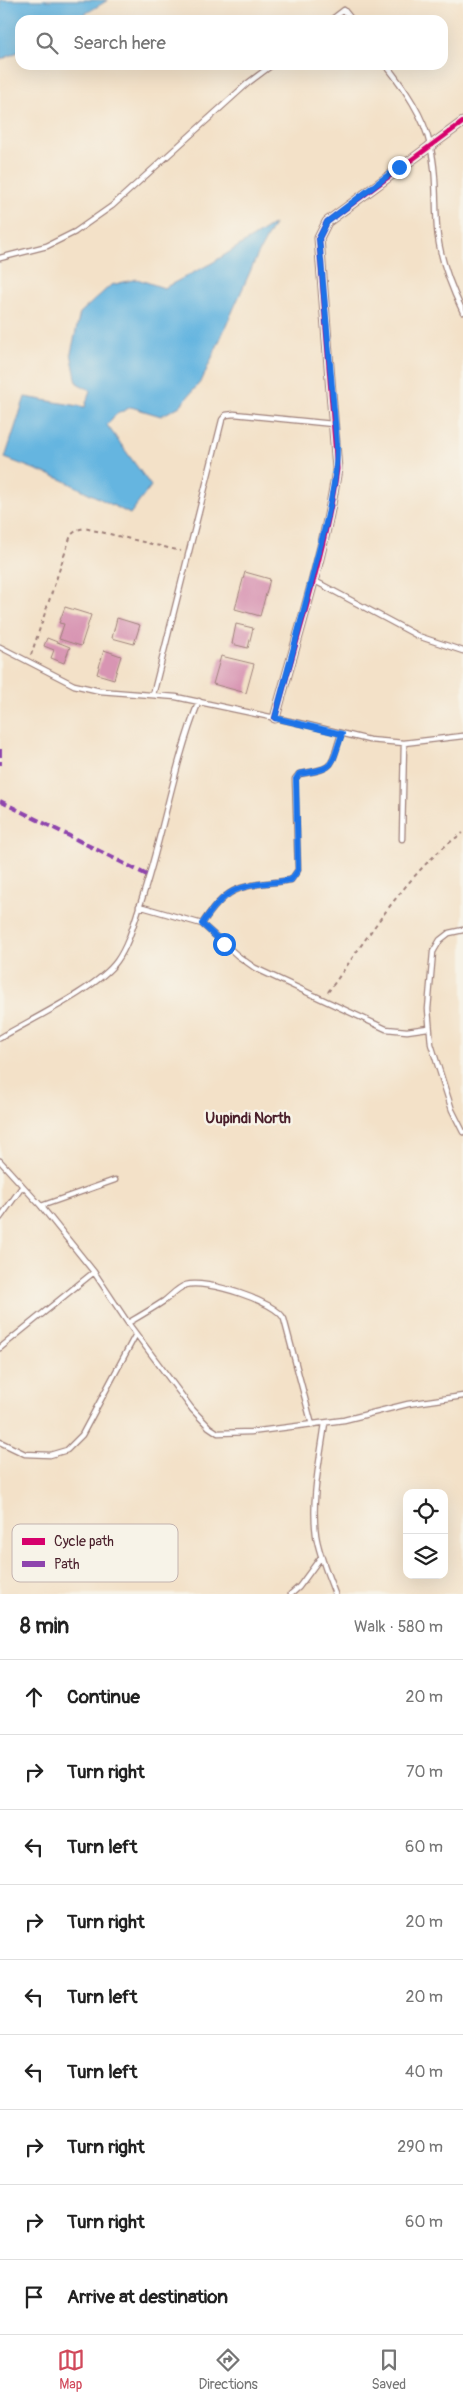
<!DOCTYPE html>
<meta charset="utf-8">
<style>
:root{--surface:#fff;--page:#f6f6f6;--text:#222;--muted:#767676;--line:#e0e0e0;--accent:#d1495b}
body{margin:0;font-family:Pangolin,sans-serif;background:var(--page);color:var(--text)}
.controls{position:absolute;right:15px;bottom:15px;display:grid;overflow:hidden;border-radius:10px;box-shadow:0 5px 20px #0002}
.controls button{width:45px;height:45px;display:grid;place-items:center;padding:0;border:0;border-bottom:1px solid var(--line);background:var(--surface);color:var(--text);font:25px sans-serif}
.stop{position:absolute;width:15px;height:15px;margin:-11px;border:4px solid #1a73e8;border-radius:50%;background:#fff}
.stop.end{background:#1a73e8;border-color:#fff;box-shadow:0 1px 5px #0008}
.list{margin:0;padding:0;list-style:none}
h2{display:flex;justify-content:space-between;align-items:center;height:65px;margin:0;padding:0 20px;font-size:21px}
h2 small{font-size:16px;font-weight:400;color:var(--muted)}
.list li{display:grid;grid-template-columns:32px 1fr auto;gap:15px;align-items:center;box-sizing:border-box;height:75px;padding:0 20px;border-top:1px solid var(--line)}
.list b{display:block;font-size:19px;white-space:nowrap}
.list em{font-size:16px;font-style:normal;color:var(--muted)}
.icon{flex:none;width:28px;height:28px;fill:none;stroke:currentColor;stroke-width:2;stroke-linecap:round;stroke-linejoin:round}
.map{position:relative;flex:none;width:463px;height:1594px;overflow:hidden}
.search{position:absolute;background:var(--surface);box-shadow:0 5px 20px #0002;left:15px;right:15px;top:15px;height:55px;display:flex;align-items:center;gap:12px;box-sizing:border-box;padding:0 18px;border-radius:15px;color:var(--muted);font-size:19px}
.sheet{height:740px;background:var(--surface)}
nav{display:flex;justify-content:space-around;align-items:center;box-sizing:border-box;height:70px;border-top:1px solid var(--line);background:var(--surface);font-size:14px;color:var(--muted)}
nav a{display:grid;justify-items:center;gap:2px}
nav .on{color:var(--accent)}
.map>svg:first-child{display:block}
.water{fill:#65b5e0;stroke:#586a86}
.building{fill:#d895b3}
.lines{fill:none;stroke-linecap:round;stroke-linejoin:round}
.service-casing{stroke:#9e807a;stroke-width:7}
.minor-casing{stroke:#9e807a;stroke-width:11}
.path{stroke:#9e807a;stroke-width:2;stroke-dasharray:4 4;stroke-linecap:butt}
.service{stroke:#fff;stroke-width:4.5}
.minor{stroke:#fff;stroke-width:9}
.quiet{stroke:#8e44ad;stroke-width:4;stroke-dasharray:8 4;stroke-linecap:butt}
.cycleway-casing{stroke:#f7f3e8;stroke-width:8}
.cycleway{stroke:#d6006c;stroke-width:5}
.route{stroke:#1a73e8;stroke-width:6}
.labels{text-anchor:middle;stroke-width:5;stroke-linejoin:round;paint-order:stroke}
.neighbourhood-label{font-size:15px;font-weight:bold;fill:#4a1f2b;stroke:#f7f3e8}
.key{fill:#f7f3e8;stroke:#c3b3af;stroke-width:1}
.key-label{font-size:14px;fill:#4a1f2b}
</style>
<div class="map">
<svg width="463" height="1594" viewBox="0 0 463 1594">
<rect width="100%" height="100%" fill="#f7f3e8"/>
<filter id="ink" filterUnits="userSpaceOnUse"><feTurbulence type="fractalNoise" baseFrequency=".02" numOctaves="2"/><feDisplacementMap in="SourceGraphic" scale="10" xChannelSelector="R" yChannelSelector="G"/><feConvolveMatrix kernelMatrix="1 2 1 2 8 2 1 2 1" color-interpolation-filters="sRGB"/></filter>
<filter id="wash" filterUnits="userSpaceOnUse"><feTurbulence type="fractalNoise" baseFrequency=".0096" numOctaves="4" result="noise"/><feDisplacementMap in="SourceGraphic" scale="20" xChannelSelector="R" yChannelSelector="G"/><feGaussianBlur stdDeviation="1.12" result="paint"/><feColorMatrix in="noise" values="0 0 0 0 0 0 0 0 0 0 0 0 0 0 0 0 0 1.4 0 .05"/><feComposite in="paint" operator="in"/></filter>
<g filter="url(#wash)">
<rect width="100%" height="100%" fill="#f3e1c8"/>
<path class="water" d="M0,0h108l-33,20h-55v31l-20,9z
M274,224l-17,32 -55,124 -22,26 -19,10 -30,-9 -16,8 -8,10 44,61 -21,28 -67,-34 -58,-22 20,-61 60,10 5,-17 -13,-7 -6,-30 9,-40 31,-28 26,-6 27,9 48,-25z"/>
<g id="blocks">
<path class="building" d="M245,572l25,7 -10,37 -25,-7z
M65,607l26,8 -10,31 -22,-7 5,-15 -5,-1z
M117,618l23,7 -6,19 -22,-6z
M236,624l17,4 -5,20 -16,-4z
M47,638l23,9 -6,16 -13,-5 3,-8 -10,-4z
M104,650l17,6 -7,23 -17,-5z
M221,656l33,8 -8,29 -33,-9z"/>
</g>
</g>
<g filter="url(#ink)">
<use href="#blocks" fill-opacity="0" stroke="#9e807a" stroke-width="1"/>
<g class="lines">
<defs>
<path id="service" d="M331,20l13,-10 8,10
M386,65c18,23 38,51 44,80 7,27 5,56 7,83 2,29 14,59 26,84
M0,258l47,-12 28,-14 37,-26 136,-123 24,-18
M313,580l105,56 45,15
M0,647l74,38 26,6 76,6 132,28 61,15 35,3 59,-7
M153,695l69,-275 4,-5 8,-1 99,10
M402,839l2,-96
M139,906l63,18 36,32 17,12 131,61 21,2 21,-3
M202,924c28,-43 42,-37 89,-44l7,-10 -3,-91 4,-5c37,-6 31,-6 42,-40
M463,930l-14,3 -9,7 -7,12 -5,57 3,35 21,66 11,22
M0,1038c30,-18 98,-50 117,-77 12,-17 17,-39 24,-59 22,-66 32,-136 58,-201
M0,1161l41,45 53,66 34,51 64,86 17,18 9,6 33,-1 93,-12 64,-16 55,-8
M41,1206l74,-26
M0,1218l22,-31
M128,1323c12,-7 24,-14 36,-22 7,-5 13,-13 22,-16 19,-6 90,16 98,34l28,106
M0,1348l94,-76
M325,1423c-5,37 -14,75 -9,112 3,20 12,40 19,59
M0,1442l25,12 25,1 17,-5 15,-15 54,-101
M291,1594l8,-7 22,-30"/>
<path id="minor" d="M275,718c22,-82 50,-165 62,-249l-18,-231 8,-16 136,-100"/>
</defs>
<use href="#service" class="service-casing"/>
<use href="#minor" class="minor-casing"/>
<path class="path" d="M31,655l40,-120 6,-5 7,-2 97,23
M328,992c37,-50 83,-126 135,-159"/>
<use href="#service" class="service"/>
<use href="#minor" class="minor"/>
<path class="quiet" d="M0,749v16
M0,801l149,75"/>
<defs>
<path id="cycleway" d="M275,718c22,-82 50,-165 62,-249l-18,-231 8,-16 136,-100"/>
</defs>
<use href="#cycleway" class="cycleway-casing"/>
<use href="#cycleway" class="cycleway"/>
</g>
</g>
<g class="lines" filter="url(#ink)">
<path class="route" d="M224,944l-22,-20c28,-43 42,-37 89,-44l7,-10 -2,-91 3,-5c37,-6 31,-6 43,-40l-67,-16c14,-53 29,-106 42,-160 10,-38 20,-74 20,-113l-18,-207 8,-16 72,-55"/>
</g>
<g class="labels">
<g class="neighbourhood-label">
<text x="248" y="1123">Uupindi North</text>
</g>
</g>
<rect x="12" y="1524" width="166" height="58" rx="8" class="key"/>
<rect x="22" y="1538" width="23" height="7" fill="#d6006c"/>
<rect x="22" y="1561" width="23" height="6" fill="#8e44ad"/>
<g class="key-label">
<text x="54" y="1546">Cycle path</text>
<text x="54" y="1569">Path</text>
</g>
</svg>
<div class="controls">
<button><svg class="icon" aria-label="locate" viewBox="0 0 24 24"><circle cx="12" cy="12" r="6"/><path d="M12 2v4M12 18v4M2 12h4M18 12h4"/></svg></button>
<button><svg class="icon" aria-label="layers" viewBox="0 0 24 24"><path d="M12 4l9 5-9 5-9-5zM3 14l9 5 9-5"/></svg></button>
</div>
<div class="stop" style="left:224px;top:944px"></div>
<div class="stop end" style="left:399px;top:167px"></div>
<div class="search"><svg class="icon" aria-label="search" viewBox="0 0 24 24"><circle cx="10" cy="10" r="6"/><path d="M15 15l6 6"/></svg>Search here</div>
</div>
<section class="sheet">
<h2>8 min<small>Walk · 580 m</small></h2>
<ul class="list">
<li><svg class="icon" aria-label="ahead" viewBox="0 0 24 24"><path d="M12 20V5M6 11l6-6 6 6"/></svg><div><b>Continue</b></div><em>20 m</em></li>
<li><svg class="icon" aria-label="right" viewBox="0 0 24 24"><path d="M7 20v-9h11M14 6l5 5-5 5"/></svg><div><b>Turn right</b></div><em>70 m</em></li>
<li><svg class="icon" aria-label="left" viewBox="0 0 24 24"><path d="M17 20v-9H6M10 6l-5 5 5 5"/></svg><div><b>Turn left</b></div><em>60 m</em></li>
<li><svg class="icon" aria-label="right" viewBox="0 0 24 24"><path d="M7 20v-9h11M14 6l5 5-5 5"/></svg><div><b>Turn right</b></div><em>20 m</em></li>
<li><svg class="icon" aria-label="left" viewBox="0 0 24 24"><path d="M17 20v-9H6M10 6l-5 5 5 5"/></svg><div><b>Turn left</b></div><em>20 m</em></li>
<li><svg class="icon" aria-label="left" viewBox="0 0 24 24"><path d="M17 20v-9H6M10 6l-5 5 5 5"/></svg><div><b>Turn left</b></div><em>40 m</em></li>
<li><svg class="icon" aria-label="right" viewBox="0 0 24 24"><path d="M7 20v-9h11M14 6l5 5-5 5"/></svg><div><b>Turn right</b></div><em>290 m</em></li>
<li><svg class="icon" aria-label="right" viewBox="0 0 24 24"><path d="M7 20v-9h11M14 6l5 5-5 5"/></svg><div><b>Turn right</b></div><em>60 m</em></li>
<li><svg class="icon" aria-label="arrive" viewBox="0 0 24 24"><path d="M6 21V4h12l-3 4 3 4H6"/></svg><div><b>Arrive at destination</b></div></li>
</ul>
</section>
<nav>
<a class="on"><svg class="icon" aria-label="map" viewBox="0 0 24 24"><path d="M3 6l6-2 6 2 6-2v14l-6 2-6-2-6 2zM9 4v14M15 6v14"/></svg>Map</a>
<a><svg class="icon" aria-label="directions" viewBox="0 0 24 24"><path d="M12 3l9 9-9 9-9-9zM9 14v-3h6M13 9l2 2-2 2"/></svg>Directions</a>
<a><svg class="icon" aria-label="saved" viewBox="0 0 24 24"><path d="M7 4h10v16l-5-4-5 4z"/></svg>Saved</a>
</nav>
